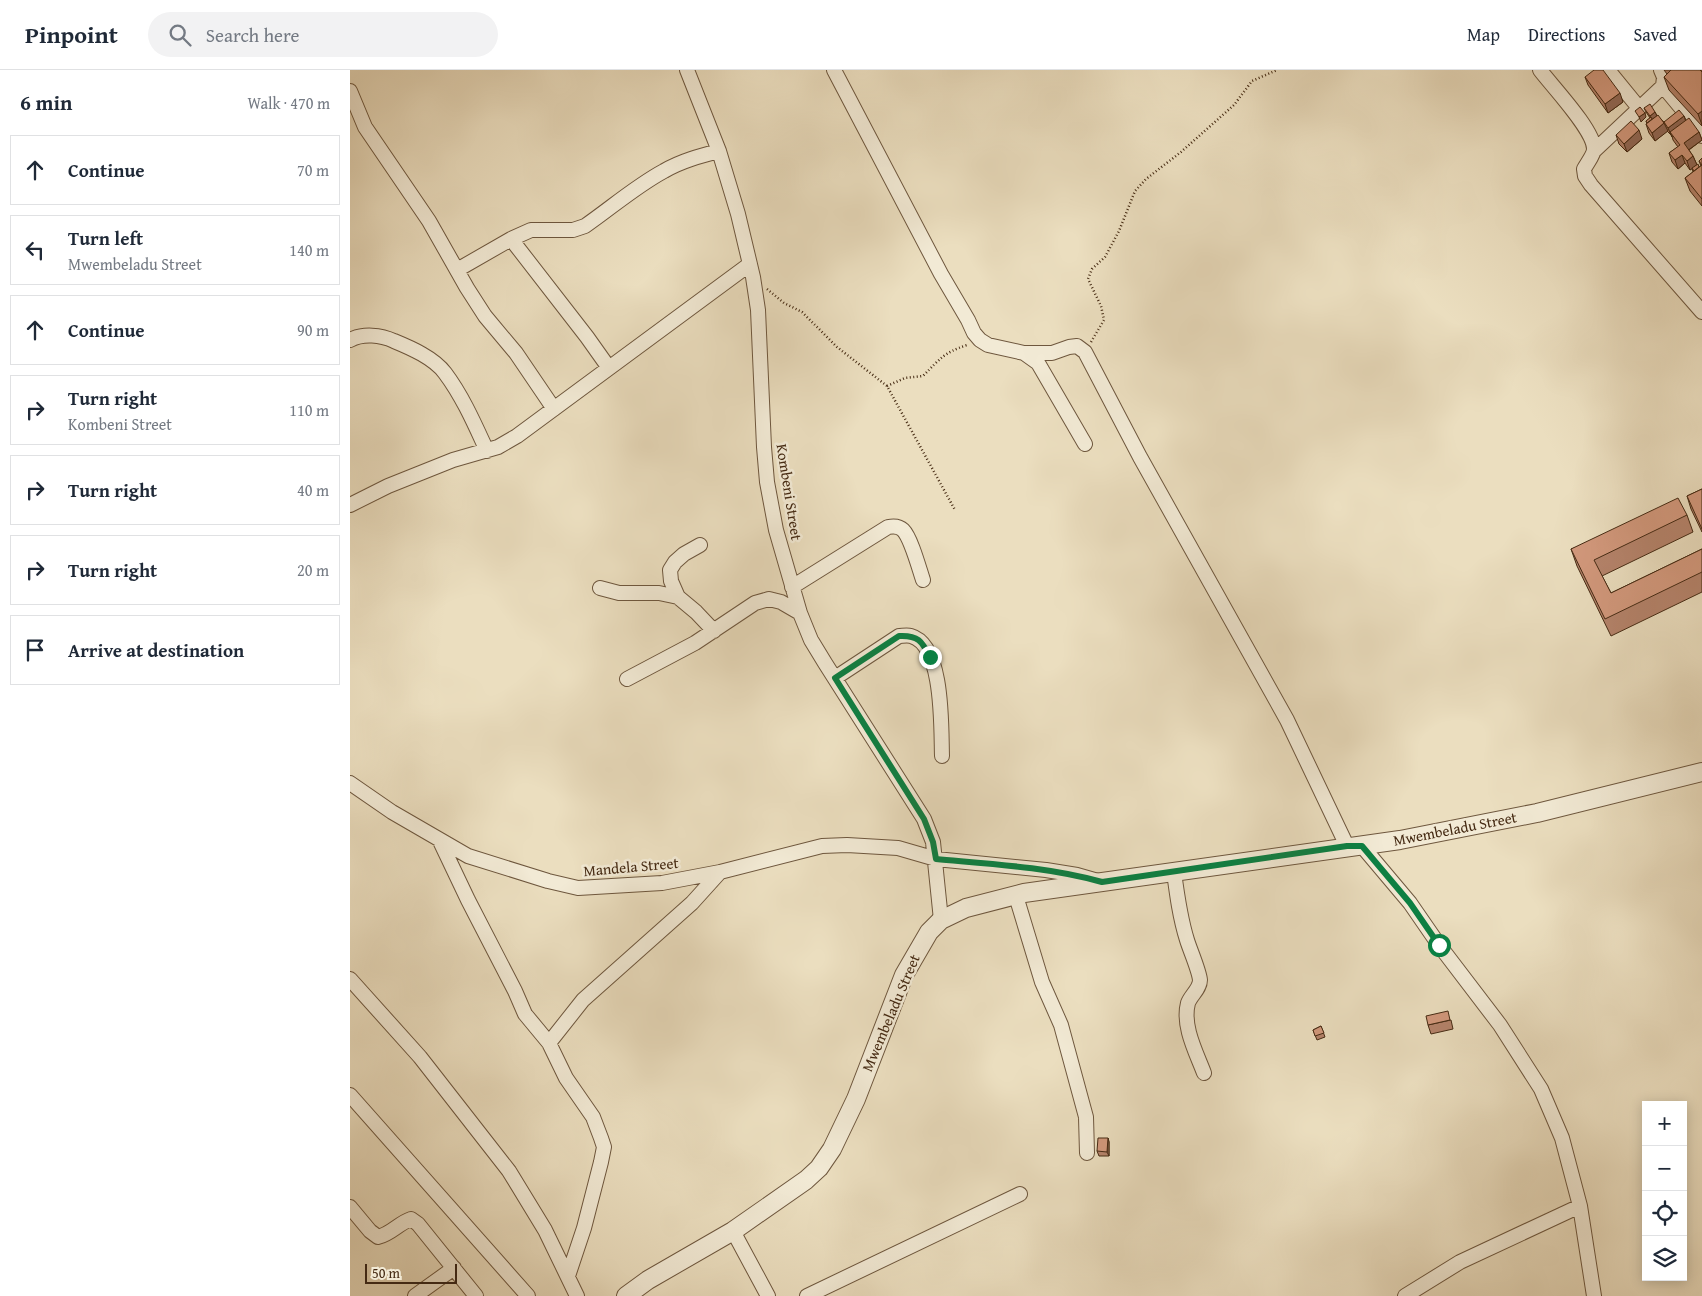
<!DOCTYPE html>
<meta charset="utf-8">
<style>
:root{--surface:#fff;--page:#f2f2f3;--text:#1f2937;--muted:#747a83;--line:#e0e1e3}
body{margin:0;font-family:"Gentium Book Plus",serif;background:var(--page);color:var(--text)}
.controls{position:absolute;right:15px;bottom:15px;display:grid;overflow:hidden;border-radius:0px;box-shadow:0 2px 12px #0003}
.controls button{width:45px;height:45px;display:grid;place-items:center;padding:0;border:0;border-bottom:1px solid var(--line);background:var(--surface);color:var(--text);font:25px sans-serif}
.scale{position:absolute;left:15px;bottom:12px;width:92px;box-sizing:border-box;padding-left:5px;border:2px solid #452a13;border-top:0;font-size:14px;line-height:18px;white-space:nowrap;color:#452a13;-webkit-text-stroke:4px #f2ead5;paint-order:stroke}
.stop{position:absolute;width:15px;height:15px;margin:-11px;border:4px solid #0b8043;border-radius:50%;background:#fff}
.stop.end{background:#0b8043;border-color:#fff;box-shadow:0 1px 5px #0008}
.list{margin:0;padding:0;list-style:none}
h2{display:flex;justify-content:space-between;align-items:center;height:65px;margin:0;padding:0 20px;font-size:21px}
h2 small{font-size:16px;font-weight:400;color:var(--muted)}
.list li{display:grid;grid-template-columns:32px 1fr auto;gap:15px;align-items:center;box-sizing:border-box;height:70px;margin:0 10px 10px;padding:0 10px;border:1px solid var(--line);border-radius:0px}
.list b{display:block;font-size:19px;white-space:nowrap}
.list p{margin:0;font-size:16px;white-space:nowrap;color:var(--muted)}
.list em{font-size:16px;font-style:normal;color:var(--muted)}
.icon{flex:none;width:28px;height:28px;fill:none;stroke:currentColor;stroke-width:2;stroke-linecap:round;stroke-linejoin:round}
.map{position:relative;flex:none;width:1352px;height:1226px;overflow:hidden}
header{display:flex;align-items:center;gap:30px;box-sizing:border-box;height:70px;padding:0 25px;background:var(--surface);border-bottom:1px solid var(--line)}
header strong{font-size:24px}
nav{display:flex;gap:28px;margin-inline-start:auto;font-size:18px}
.search{width:350px;height:45px;background:var(--page);display:flex;align-items:center;gap:12px;box-sizing:border-box;padding:0 18px;border-radius:28px;color:var(--muted);font-size:19px}
main{display:flex}
aside{flex:1;background:var(--surface)}
.map>svg:first-child{display:block}
.lines{fill:none;stroke-linecap:round;stroke-linejoin:round}
.minor-casing{stroke:#6e573e;stroke-width:16}
.tertiary-casing{stroke:#6e573e;stroke-width:20}
.path{stroke:#452a13;stroke-width:2.5;stroke-dasharray:1 2.5;stroke-linecap:butt}
.minor{stroke:#f2ead5;stroke-width:14}
.tertiary{stroke:#f2ead5;stroke-width:18}
.wall{fill:#b5836b;stroke:#452a13}
.shaded-wall{fill:#936a57;stroke:#452a13}
.building{fill:#d2987c;stroke:#452a13}
.route{stroke:#0b8043;stroke-width:6}
.labels{text-anchor:middle;stroke-width:5;stroke-linejoin:round;paint-order:stroke}
.street-label{font-size:15px;fill:#452a13;stroke:#f2ead5}
</style>
<header>
<strong>Pinpoint</strong>
<div class="search"><svg class="icon" aria-label="search" viewBox="0 0 24 24"><circle cx="10" cy="10" r="6"/><path d="M15 15l6 6"/></svg>Search here</div>
<nav><a>Map</a><a>Directions</a><a>Saved</a></nav>
</header>
<main>
<aside>
<h2>6 min<small>Walk · 470 m</small></h2>
<ul class="list">
<li><svg class="icon" aria-label="ahead" viewBox="0 0 24 24"><path d="M12 20V5M6 11l6-6 6 6"/></svg><div><b>Continue</b></div><em>70 m</em></li>
<li><svg class="icon" aria-label="left" viewBox="0 0 24 24"><path d="M17 20v-9H6M10 6l-5 5 5 5"/></svg><div><b>Turn left</b><p>Mwembeladu Street</p></div><em>140 m</em></li>
<li><svg class="icon" aria-label="ahead" viewBox="0 0 24 24"><path d="M12 20V5M6 11l6-6 6 6"/></svg><div><b>Continue</b></div><em>90 m</em></li>
<li><svg class="icon" aria-label="right" viewBox="0 0 24 24"><path d="M7 20v-9h11M14 6l5 5-5 5"/></svg><div><b>Turn right</b><p>Kombeni Street</p></div><em>110 m</em></li>
<li><svg class="icon" aria-label="right" viewBox="0 0 24 24"><path d="M7 20v-9h11M14 6l5 5-5 5"/></svg><div><b>Turn right</b></div><em>40 m</em></li>
<li><svg class="icon" aria-label="right" viewBox="0 0 24 24"><path d="M7 20v-9h11M14 6l5 5-5 5"/></svg><div><b>Turn right</b></div><em>20 m</em></li>
<li><svg class="icon" aria-label="arrive" viewBox="0 0 24 24"><path d="M6 21V4h12l-3 4 3 4H6"/></svg><div><b>Arrive at destination</b></div></li>
</ul>
</aside>
<div class="map">
<svg width="1352" height="1226" viewBox="0 0 1352 1226">
<rect width="100%" height="100%" fill="#ebdebf"/>
<filter id="stains"><feTurbulence type="fractalNoise" baseFrequency=".004" numOctaves="4"/><feColorMatrix values="0 0 0 0 .2 0 0 0 0 .09 0 0 0 0 .02 0 0 0 .5 -.17"/></filter>
<radialGradient id="worn" r=".72"><stop offset=".6" stop-color="#630" stop-opacity="0"/><stop offset="1" stop-color="#630" stop-opacity=".3"/></radialGradient>
<g class="lines">
<defs>
<path id="minor" d="M337,0l32,81 19,63 15,63 5,33 6,137 3,35 9,48 24,83 11,27 14,23 99,156 9,23 8,78
M484,0l107,204 27,46 6,13 6,7 8,5 36,8h28l17,-6 8,-1 8,6 55,105 147,263 60,126
M1190,0c12,16 54,60 54,79 0,6 -7,14 -10,20l1,7 6,9 111,127
M1258,0l31,38
M1313,16l29,35 10,15
M0,21l15,36 64,94 38,67 18,28 31,37 38,56
M1244,81l69,-65 1,-9 -3,-7
M161,169l76,98 22,31
M107,200l54,-31 20,-9h42l12,-4c26,-18 51,-40 79,-55 17,-10 36,-15 55,-20
M0,270c13,-7 31,-5 44,1 17,7 40,17 51,32 18,24 30,52 42,78
M674,283l14,10 47,81
M0,435l38,-19 65,-26 45,-13 19,-11 233,-172
M350,475l-16,9 -9,8 -5,8 1,11 7,16 18,15 18,19
M442,517l96,-60c5,-1 11,-1 15,3 8,8 16,38 20,50
M250,518l19,5h40l19,4
M485,608l64,-42c3,0 8,-1 12,0 33,9 30,92 31,120
M277,609l68,-36 60,-40 14,-4 12,3 19,11
M0,713l42,29 76,44 80,25 30,7 84,-5 58,-11 102,-26 25,-1 51,3 38,11 110,11 31,5 21,6
M89,769l29,61 47,91 10,23 24,29 17,35 27,39 8,21 3,9 -3,15 -17,66 -16,48
M1012,776l48,57 29,42 61,80 41,64 21,49 18,68 14,90
M824,802c3,23 6,46 13,68 3,10 12,30 13,40 0,9 -9,15 -12,23 -6,23 8,49 16,70
M666,826l26,86 19,43 25,92 1,36
M0,909l70,78 89,114 36,59 32,66
M199,973l34,-43 109,-97 28,-31
M0,1025l178,201
M0,1137l20,24 8,6c13,-3 21,-14 33,-18l7,5 58,72
M383,1161l35,65
M65,1226l39,-28
M457,1226l213,-102
M1055,1226l55,-34 120,-56"/>
<path id="tertiary" d="M276,1226l22,-16 85,-49 73,-51 13,-12 13,-19 24,-50 48,-124 25,-43 12,-12 25,-12 58,-15 376,-53 137,-27 165,-41"/>
</defs>
<use href="#minor" class="minor-casing"/>
<use href="#tertiary" class="tertiary-casing"/>
<path class="path" d="M417,219l17,14 18,9 35,35 50,39 68,124
M741,272l13,-22 -3,-14 -13,-27 4,-10 13,-12 14,-26 16,-40 11,-12 35,-27 53,-47 18,-24 25,-11
M537,316l18,-8 18,-2c17,-17 20,-23 44,-31"/>
<use href="#minor" class="minor"/>
<use href="#tertiary" class="tertiary"/>
</g>
<path class="wall" d="M1314,0h38v56l-33,-36 -5,-13 3,-3z
M1235,7l38,25 -15,11 -20,-28z
M1294,38l11,4 2,4 7,6 20,-6 2,4 13,12 3,8 -13,10 4,6 4,9 -7,5 -5,-7 -7,6 -6,-7 -3,-9 9,-6 -5,-7 -1,-4 -5,-5 -12,10 -6,-8 -3,-9h1l-1,-3 4,-3 -4,-6z
M1266,65l26,4 -15,13 -8,-8z
M1352,88v48l-12,-15 -5,-13 8,-6 -1,-4 7,-1 2,-1 -2,-5z
M1352,419v43l-11,-23 -4,-13z
M1337,445l6,17 -91,44 9,17 91,-44v43l-91,44 -34,-70 -6,-17z
M1101,950l2,9 -22,5 -3,-9z
M971,956l4,11 -8,3 -4,-10z
M758,1068l1,4v14h-10l-2,-5z"/>
<path class="shaded-wall" d="M1270,23l3,9 -15,11 -3,-9z
M1352,41v14l-4,-11z
M1305,42l2,4 -6,4 -1,-4z
M1295,43l1,4 -5,5 -2,-5z
M1334,46l3,9 -17,7 2,5 -4,-9z
M1314,53l4,8 -13,10 -3,-8z
M1289,60l3,9 -15,13 -3,-8z
M1349,62l3,8 -15,11 -3,-8z
M1332,85l3,8 -7,6 -3,-9z
M1343,86l4,9 -7,5 -3,-9z
M758,1068l1,4v14l-2,-4z"/>
<path class="building" d="M1244,0h9l17,23 -15,11 -20,-27z
M1321,0h29l2,2v39l-4,3 -34,-37z
M1300,34l5,8 -5,4 -6,-8z
M1290,37l5,6 -6,4 -4,-6z
M1329,40l5,6 -16,12 -4,-6z
M1308,45l6,8 -12,10 -6,-9z
M1301,47l1,2 -5,4 -1,-2z
M1339,48l10,14 -15,11 9,13 -6,5 -5,-6 -7,5 -6,-7 11,-8 -10,-13z
M1281,51l8,9 -15,14 -8,-9z
M1352,88v7l-3,-4z
M1348,94l1,3 -5,4 -2,-3z
M1352,95v34l-17,-21z
M1352,419v40l-15,-33z
M1328,428l9,17 -93,45 17,33 91,-44v23l-97,47 -34,-70z
M1098,941l2,9 -22,5 -2,-9z
M971,956l3,7 -9,3 -2,-6z
M748,1068h10l-1,14 -10,-1z"/>
<g class="lines">
<path class="route" d="M580,587c-8,-16 -12,-22 -31,-21l-64,42 89,141 9,23 3,17c55,5 112,8 166,23l245,-36h15l48,57 29,42"/>
</g>
<g class="labels">
<g class="street-label">
<text transform="translate(439 422) rotate(81)" y="5">Kombeni Street</text>
<text transform="translate(1105 759) rotate(-11)" y="5">Mwembeladu Street</text>
<text transform="translate(281 797) rotate(-5)" y="5">Mandela Street</text>
<text transform="translate(541 943) rotate(-67)" y="5">Mwembeladu Street</text>
</g>
</g>
<rect width="100%" height="100%" filter="url(#stains)"/>
<rect width="100%" height="100%" fill="url(#worn)"/>
</svg>
<div class="controls">
<button>+</button>
<button>−</button>
<button><svg class="icon" aria-label="locate" viewBox="0 0 24 24"><circle cx="12" cy="12" r="6"/><path d="M12 2v4M12 18v4M2 12h4M18 12h4"/></svg></button>
<button><svg class="icon" aria-label="layers" viewBox="0 0 24 24"><path d="M12 4l9 5-9 5-9-5zM3 14l9 5 9-5"/></svg></button>
</div>
<div class="scale">50 m</div>
<div class="stop" style="left:1089px;top:875px"></div>
<div class="stop end" style="left:580px;top:587px"></div>
</div>
</main>
